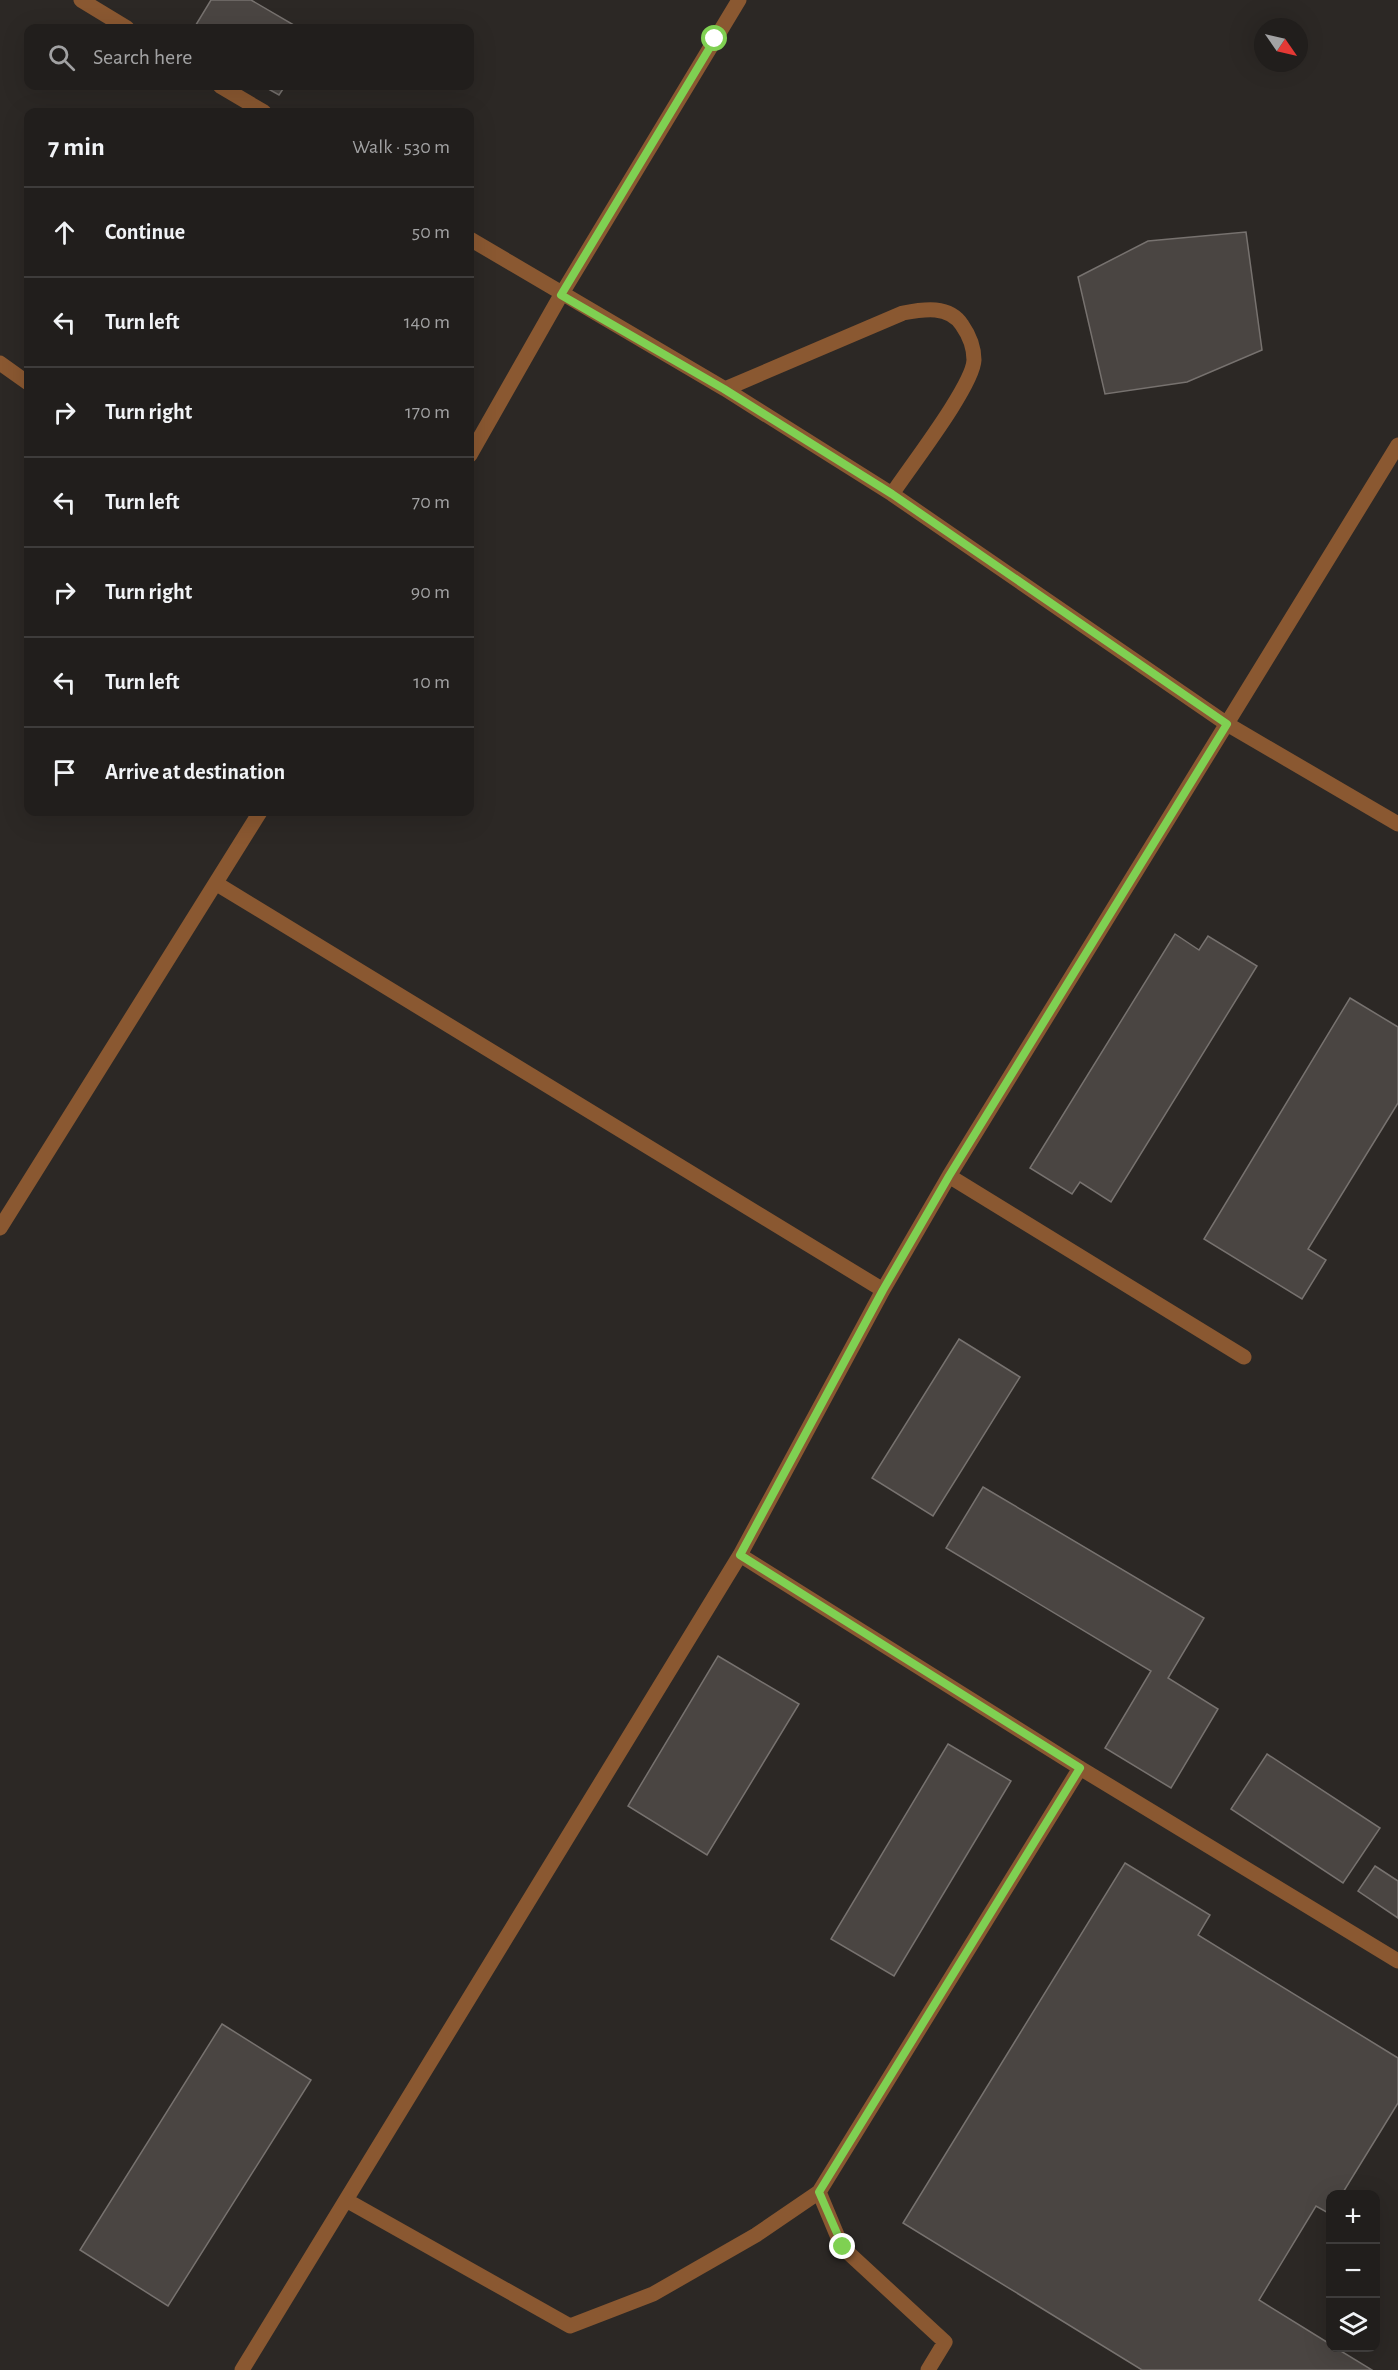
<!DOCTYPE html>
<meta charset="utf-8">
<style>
:root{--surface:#211e1c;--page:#292725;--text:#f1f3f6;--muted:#a2a2a3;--line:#3e3c3b}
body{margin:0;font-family:"Alegreya Sans",sans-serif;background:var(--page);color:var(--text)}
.controls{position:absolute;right:18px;bottom:18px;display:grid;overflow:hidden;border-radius:12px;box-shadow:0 6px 24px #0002}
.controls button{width:54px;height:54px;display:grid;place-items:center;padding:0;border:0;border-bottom:2px solid var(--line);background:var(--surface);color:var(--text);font:30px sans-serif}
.compass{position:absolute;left:1254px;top:18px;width:54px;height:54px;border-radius:50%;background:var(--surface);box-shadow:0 6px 24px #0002;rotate:124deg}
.stop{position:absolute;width:18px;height:18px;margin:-14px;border:4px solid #7fd052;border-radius:50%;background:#fff}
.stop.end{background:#7fd052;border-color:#fff;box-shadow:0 2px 6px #0008}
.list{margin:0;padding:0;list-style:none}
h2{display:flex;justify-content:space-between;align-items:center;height:78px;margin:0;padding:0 24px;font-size:26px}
h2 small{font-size:20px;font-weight:400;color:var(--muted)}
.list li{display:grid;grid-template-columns:39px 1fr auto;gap:18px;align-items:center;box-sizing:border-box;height:90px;padding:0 24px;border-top:2px solid var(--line)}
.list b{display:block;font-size:22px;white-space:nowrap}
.list em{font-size:20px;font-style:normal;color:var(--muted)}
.icon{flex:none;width:33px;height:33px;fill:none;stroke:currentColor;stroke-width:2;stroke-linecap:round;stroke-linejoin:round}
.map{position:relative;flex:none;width:1398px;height:2370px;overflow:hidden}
.search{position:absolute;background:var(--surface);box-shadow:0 6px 24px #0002;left:24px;top:24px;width:450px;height:66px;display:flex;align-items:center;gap:15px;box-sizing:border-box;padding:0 21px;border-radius:12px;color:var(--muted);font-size:22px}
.panel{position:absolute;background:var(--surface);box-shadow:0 6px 24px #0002;left:24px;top:108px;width:450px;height:708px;border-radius:12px}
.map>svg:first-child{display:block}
.building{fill:#4a4542;stroke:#77726f;stroke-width:1.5}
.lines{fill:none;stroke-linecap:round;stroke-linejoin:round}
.lane{stroke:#8a5831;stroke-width:15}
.route{stroke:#7fd052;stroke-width:8}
</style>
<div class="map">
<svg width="1398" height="2370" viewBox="0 0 1398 2370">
<rect width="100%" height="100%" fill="#2c2825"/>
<path class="building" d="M211,0h40l48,28h-105z
M263,86h22l-6,9z
M1246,232l16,118 -75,32 -82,12 -27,-117 70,-36z
M1175,934l24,16 9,-14 49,30 -146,236 -31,-20 -8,12 -42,-26z
M1350,998l48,29v76l-90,146 18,11 -24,39 -98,-60z
M959,1339l61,38 -87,139 -61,-38z
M983,1487l221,131 -36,60 50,31 -47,79 -66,-40 46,-77 -205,-123z
M718,1656l81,48 -92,151 -79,-49z
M948,1744l63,37 -117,195 -63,-37z
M1267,1754l113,74 -37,55 -112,-74z
M1125,1863l85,52 -12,20 200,123v45l-56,91h-12v20l-14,-8 -57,94 71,44v4h6l36,22h-230l-239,-147z
M1375,1866l23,15v37l-40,-27z
M222,2024l89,56 -143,226 -88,-56z"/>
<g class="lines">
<path class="lane" d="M81,0l46,28
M220,86l44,26
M470,239l255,150 167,105 335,230 171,100
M0,363l28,20
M725,389l178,-76c21,-4 46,-8 59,12 7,10 12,22 12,35 -1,26 -65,108 -82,134
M470,455l91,-160 178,-295
M217,884l666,406
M949,1176l295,181
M0,1228l260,-416
M740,1555l340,213 318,193
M819,2192l23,55 103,95 -17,28
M346,2200l224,126 83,-32 103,-59 63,-43 261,-424
M242,2370l498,-815 143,-265 66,-114 449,-731"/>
</g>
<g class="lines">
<path class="route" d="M715,39l-154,256 163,94 168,105 335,230 -278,452 -66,114 -143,265 340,213 -261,424 24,55"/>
</g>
</svg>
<div class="controls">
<button>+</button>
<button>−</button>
<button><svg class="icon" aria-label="layers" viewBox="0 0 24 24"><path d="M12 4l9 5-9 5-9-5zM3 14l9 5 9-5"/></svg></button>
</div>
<svg class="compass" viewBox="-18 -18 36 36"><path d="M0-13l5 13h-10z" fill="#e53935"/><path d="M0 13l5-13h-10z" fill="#a2a2a3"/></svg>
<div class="stop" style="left:715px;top:39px"></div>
<div class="stop end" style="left:843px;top:2247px"></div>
<div class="search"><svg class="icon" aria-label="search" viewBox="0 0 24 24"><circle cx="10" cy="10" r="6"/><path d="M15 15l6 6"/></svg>Search here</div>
<section class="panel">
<h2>7 min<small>Walk · 530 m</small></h2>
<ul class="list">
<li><svg class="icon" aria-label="ahead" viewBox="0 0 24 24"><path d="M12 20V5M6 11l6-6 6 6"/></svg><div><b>Continue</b></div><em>50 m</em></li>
<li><svg class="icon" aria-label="left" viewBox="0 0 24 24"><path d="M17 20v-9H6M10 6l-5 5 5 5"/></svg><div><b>Turn left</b></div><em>140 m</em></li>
<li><svg class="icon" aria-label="right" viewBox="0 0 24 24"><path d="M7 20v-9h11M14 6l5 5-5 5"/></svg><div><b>Turn right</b></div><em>170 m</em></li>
<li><svg class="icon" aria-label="left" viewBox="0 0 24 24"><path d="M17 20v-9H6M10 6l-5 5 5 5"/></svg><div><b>Turn left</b></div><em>70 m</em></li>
<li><svg class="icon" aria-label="right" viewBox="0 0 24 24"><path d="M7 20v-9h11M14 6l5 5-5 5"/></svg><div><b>Turn right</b></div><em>90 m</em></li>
<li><svg class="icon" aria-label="left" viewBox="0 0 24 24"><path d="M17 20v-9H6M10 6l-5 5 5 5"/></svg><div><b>Turn left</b></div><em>10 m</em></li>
<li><svg class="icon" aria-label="arrive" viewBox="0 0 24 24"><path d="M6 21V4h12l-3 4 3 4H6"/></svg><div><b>Arrive at destination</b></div></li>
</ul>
</section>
</div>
